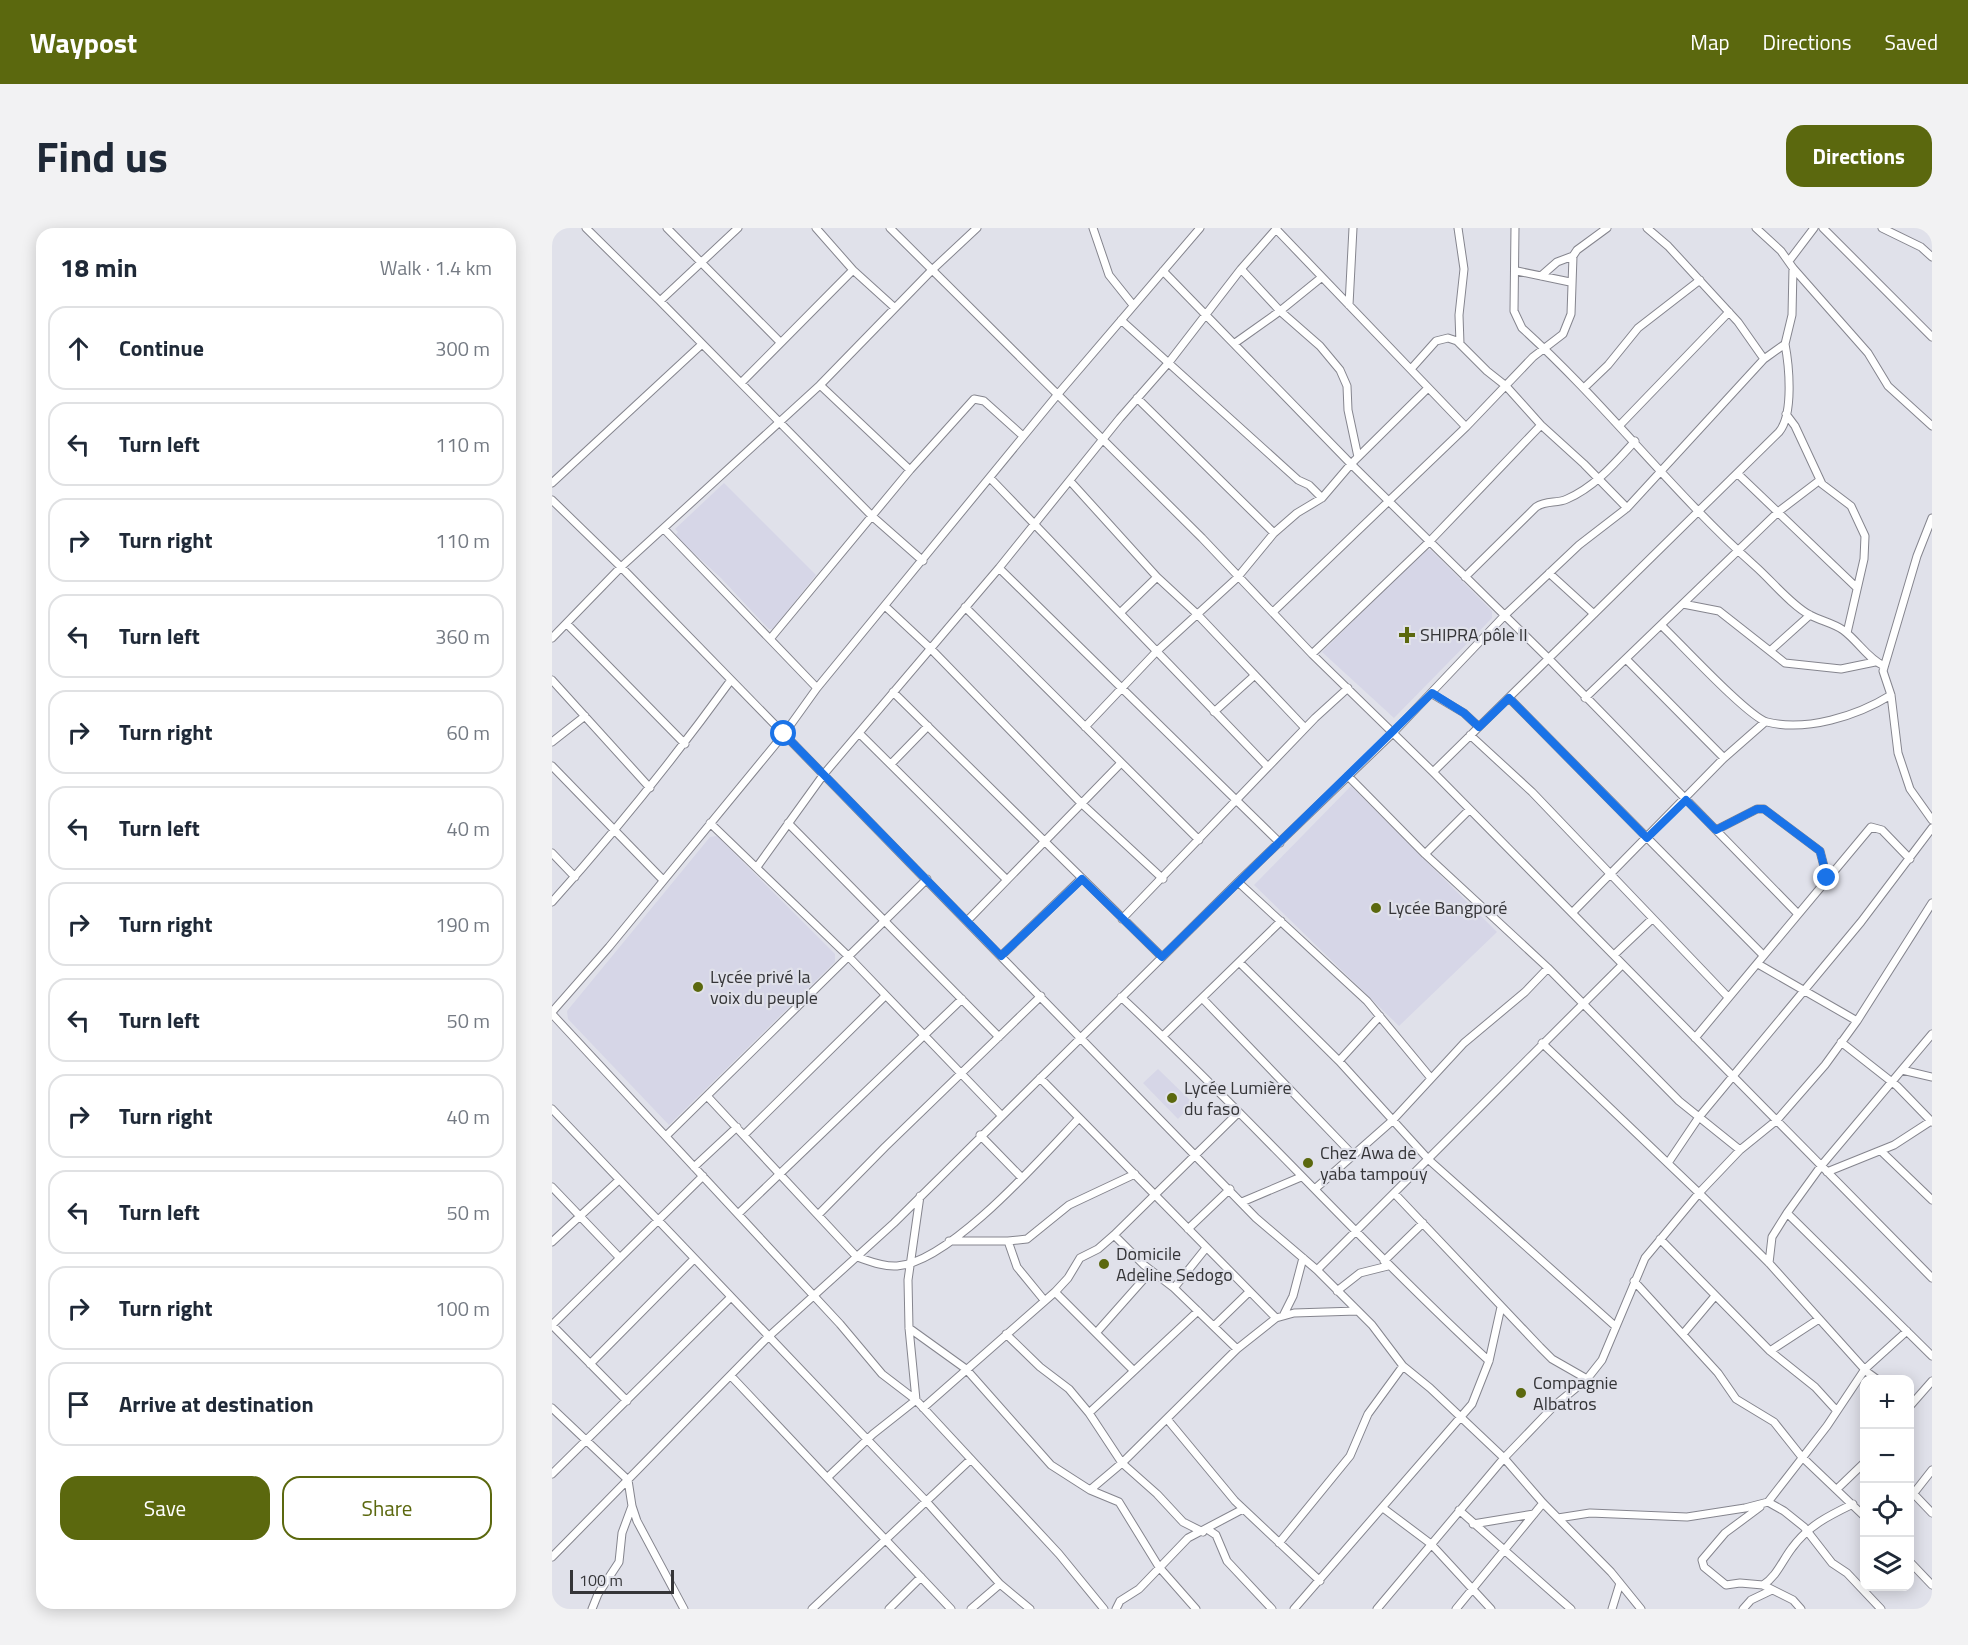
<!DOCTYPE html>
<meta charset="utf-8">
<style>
:root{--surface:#fff;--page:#f2f2f3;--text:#1f2937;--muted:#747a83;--line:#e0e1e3;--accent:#5b680e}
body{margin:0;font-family:"Titillium Web",sans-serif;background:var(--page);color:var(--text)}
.controls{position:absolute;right:18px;bottom:18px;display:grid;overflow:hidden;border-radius:12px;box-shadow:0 3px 15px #0003}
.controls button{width:54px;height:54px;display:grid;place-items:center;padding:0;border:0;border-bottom:2px solid var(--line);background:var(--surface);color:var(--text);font:30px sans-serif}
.scale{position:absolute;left:18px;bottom:15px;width:104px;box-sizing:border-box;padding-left:6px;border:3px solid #353538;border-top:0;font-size:16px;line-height:21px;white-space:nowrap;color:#353538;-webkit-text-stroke:4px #e0e1ea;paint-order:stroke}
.stop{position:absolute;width:18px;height:18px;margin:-14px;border:4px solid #1a73e8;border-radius:50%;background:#fff}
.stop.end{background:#1a73e8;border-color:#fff;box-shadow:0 2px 6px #0008}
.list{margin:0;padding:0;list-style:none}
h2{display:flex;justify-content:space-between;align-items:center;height:78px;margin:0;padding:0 24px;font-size:26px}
h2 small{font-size:20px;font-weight:400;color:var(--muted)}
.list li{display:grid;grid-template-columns:39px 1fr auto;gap:18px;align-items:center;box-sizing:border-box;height:84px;margin:0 12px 12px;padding:0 12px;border:2px solid var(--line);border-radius:18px}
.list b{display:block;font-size:22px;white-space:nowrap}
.list em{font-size:20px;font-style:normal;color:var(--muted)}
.actions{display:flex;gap:12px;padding:18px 24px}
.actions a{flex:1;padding:14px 0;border:2px solid var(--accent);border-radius:18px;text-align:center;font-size:21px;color:var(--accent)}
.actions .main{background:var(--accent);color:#fff}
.icon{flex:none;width:33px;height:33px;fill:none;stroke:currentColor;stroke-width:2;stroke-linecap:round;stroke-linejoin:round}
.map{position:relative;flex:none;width:1380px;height:1381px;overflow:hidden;border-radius:18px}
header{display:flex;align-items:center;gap:36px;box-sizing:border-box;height:84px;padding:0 30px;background:var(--accent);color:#fff}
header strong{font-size:28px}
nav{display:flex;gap:33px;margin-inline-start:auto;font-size:21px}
.intro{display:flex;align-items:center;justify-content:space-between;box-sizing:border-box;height:144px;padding:0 36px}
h1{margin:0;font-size:42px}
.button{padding:15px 27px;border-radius:18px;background:var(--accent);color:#fff;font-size:21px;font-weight:700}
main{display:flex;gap:36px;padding:0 36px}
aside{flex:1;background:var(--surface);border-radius:18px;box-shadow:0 3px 15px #0003}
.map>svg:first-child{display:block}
.built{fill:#d6d6e7}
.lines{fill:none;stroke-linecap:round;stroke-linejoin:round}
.street-casing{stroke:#85858e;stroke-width:9}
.street{stroke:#fff;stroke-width:7}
.route{stroke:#1a73e8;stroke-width:8}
.poi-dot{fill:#5b680e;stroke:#e0e1ea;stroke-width:2}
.labels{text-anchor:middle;stroke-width:4.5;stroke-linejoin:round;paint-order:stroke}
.poi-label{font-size:18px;fill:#353538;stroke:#e0e1ea;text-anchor:start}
</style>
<header>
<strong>Waypost</strong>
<nav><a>Map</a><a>Directions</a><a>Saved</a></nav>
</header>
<div class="intro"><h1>Find us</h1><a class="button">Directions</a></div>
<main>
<aside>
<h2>18 min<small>Walk · 1.4 km</small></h2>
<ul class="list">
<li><svg class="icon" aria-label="ahead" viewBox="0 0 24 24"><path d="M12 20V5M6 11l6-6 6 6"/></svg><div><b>Continue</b></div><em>300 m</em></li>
<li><svg class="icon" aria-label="left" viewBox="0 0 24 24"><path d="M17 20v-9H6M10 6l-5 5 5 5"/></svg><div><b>Turn left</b></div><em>110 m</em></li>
<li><svg class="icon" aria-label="right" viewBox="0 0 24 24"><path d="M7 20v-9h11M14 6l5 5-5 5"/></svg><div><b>Turn right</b></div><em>110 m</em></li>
<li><svg class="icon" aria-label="left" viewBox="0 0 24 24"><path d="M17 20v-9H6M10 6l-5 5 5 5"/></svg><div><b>Turn left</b></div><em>360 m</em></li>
<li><svg class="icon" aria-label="right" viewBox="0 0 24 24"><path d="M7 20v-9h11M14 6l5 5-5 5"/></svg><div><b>Turn right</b></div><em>60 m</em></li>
<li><svg class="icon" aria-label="left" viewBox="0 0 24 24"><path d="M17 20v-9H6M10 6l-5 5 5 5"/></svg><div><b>Turn left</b></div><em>40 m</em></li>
<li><svg class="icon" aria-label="right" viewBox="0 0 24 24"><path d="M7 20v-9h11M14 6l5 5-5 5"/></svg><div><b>Turn right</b></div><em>190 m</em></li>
<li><svg class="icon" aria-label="left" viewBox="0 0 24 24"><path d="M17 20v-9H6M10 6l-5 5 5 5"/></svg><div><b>Turn left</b></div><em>50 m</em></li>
<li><svg class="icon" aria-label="right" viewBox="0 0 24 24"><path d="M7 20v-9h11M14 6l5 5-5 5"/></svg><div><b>Turn right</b></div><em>40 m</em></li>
<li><svg class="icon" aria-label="left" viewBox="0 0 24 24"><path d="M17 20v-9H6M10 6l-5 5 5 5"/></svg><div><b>Turn left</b></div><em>50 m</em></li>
<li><svg class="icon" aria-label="right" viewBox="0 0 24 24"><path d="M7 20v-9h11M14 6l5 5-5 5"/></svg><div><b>Turn right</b></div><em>100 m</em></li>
<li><svg class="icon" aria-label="arrive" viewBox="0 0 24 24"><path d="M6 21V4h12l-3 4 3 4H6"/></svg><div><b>Arrive at destination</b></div></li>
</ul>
<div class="actions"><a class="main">Save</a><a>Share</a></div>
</aside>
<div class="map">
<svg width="1380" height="1381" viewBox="0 0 1380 1381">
<rect width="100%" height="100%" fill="#e0e1ea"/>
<path class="built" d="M172,255l92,92 -43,54h-4l-7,-7 -41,-44 -46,-42 3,-4 -3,-3z
M872,322h7l61,61v7l-98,100 -72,-66z
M799,558l146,146 -98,94 -145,-141z
M165,608l118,118v8l-166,163 -101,-106 -1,-8 143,-174z
M606,841l35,34 -15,16 -35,-36z"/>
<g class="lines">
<defs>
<path id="street" d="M34,0l74,73 78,-73
M115,0l113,114
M264,0l37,42 42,38
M338,0l312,310 110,116 121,118 499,506
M541,0l16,47 24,30
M906,0l6,41 -5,46 1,29
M963,0l-1,83 8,17c83,75 150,164 233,238 16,14 37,40 55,49 11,6 23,8 33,15 15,11 24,28 41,36
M1095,0l21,18 70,76 26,37
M1204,0l25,23 12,17 75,85 20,33 44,40
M1271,0l109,109
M1330,0l39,19 11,10
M724,1l190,198
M1237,33l25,-33
M689,41l39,42 40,35 20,24 7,16 1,24 10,47
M611,43l188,193 198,195 248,254
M965,43l53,11
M989,48l16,-14 16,-6
M108,73l213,216 50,44
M797,77l4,-77
M569,92l177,160 11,5 13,13
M683,115l45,-32 42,-34
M859,141l25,-28 12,-3 9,3 30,30 19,15 35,39 43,39 43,44
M189,155l112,-113
M268,157l90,85
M1032,160l24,-23 30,-37 62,-48
M585,170l137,135
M1234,186l9,12 27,58 29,22 14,30 -1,23 -17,74
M1068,197l109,-113
M1186,246l118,113
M438,250l278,289
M518,253l87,96 -36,35
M0,255l149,-138
M0,272l69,67 635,651 61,52 55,55 31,41 27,22 74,70 39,45 68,69 30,37
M1380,290l-15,38 -34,115 8,24 7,58 12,36 22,31
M112,301l153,159
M447,340l281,275
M997,345l45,41
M605,349l40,37 108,114
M913,349l71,-70c11,-7 20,-3 31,-8 28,-12 48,-36 68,-58
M1131,376l36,7 66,52 56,6 34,-7
M333,378l45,42 151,155 82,76
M413,379l234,233
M721,384l193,-185 67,-70 30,-23 8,-20 2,-58 4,-6 30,-22
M15,396l118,120
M1109,397c18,17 87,92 106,97 39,10 90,-6 124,-27
M0,410l69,-71 199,-182 112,-115 45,-42
M218,411l140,-169 64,-71 10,2 39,35
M1219,422l39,-35
M760,426l118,-113 111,-116
M1074,431l98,99
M0,452l98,108
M341,464l269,265
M880,466l32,19 15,14
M957,470l254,257
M1033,470l193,-186 42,-32
M662,484l41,-37
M533,499l71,-75 81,-74 37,-45 23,-20 25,-15 29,-34 77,-76
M307,505l148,147
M918,507l62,57 196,205
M0,514l33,-26
M339,536l37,-38
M0,538l111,114
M881,544l346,-340c15,-18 10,-67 6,-88
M796,548l77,78 123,114 131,133 61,49
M158,595l137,132 154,160
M236,595l211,214
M1164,602l41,-21h7l56,42 7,27
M0,625l23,24
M873,626l44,-44
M205,639l67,-93 175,-206 121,-150 50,-57 71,-92 36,-41
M686,654l129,119 63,76
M0,674c64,-71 123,-145 179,-222
M1020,685l152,-155 41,-36
M570,691l193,-201 33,-30
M415,693l153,-157
M1062,727l38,-36
M449,728l81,-78
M687,734l100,99 90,99 186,166
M1206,736l99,57
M569,769c127,118 241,247 368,364
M650,770l150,156
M0,784l57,-65 175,-213 33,-46 241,-294 142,-166
M0,786l288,310 42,50 34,26 143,154 45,55
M1380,806l-111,132 -34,47 145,143
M611,808l118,-115
M1143,810l176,-211 11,3 28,29
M1289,814l56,44 35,36
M990,815l157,150 70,70 98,109 11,8
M787,833l41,-45
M1350,842l30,7
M488,850l236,240
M155,868l150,161c12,4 26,10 40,9 53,-3 146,-110 182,-148
M0,881l373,391 75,84 30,25
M192,907l141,-139
M428,907l42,43
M114,908l261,-257
M1329,923l51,49
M1116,935l31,-46 162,-195 71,-94
M142,939l43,-40
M1275,944l67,-27 37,-24
M0,959l67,70
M764,960l76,-67 72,-78 61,-51 23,-24
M842,965l146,154 12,12 35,20
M690,974l59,-25
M186,986l224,-215
M266,987l67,-68 156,-151
M636,1001l42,-40
M562,1007l30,30 30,23 63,61
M1108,1011l110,112 45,36 21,23
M397,1013h59l19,-2 42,-34 66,-31
M456,1013l9,26 27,33
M0,1014l67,-62
M832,1033l39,-38
M1217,1035l3,-26 15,-24
M765,1042c102,-102 204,-203 305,-305
M1082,1053l84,92 18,26 38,23 27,34 63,60
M622,1060l32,-40
M785,1063l23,-18 28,-7
M503,1064l78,78
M732,1086l9,-18 10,-38
M0,1097l151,-149
M0,1097l75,76
M662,1098l35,-34
M357,1100l57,41 85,96 39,25 29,12 40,65 37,42
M544,1105l55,-62
M454,1106l34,33 29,22 20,24 33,50 35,31 26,28 20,10
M1131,1106l32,-38
M1218,1123l49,-32
M38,1136l104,-105
M179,1148l220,233
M1358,1178l22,-25
M0,1180l76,72 4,26 5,15 47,88
M371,1180l132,-116 13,-14 12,-20 18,-9 16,-14 124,-122
M537,1185l109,-102
M615,1191l68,82 85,80
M0,1246l178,-176
M277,1248l44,-42 43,-34 -7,-72 -1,-48 12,-84
M1285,1261l27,-26
M538,1262l32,-27 115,-114 39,-31 18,-5 63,-2
M1358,1262l22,23
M1358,1270l22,-28
M1216,1274l16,9 20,16 28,36 15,10 34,36
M1208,1279l-35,26 -23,27 2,7 22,18 14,-2 23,2c14,-9 19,-24 29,-37 16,-22 36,-32 61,-44
M831,1280l48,36 60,65
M907,1282l112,99
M1006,1290l32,-5 97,4 58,-9 23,-6 59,-76 38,-57 42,-38
M921,1296l61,-10
M655,1301l9,6 11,26 45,48
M727,1315l71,-87 18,-42 35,-48
M0,1329l215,-219 127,-115 344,-341 154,-148 113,-119 74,-70 48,-37 137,-149 21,-15 7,-29 1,-47
M1358,1334l22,23
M1211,1357l30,15 8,9
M40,1381l6,-15 21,-32 3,-29 10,-27
M260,1381l158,-149
M337,1381l32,-32
M419,1381l29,-25
M564,1381l4,-8 19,-12 49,-51 55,-29
M742,1381l178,-205 17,-43 12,-54
M825,1381l127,-151 50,-52 33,-27 15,-19 43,-102 54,-65 41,-43 37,-30 48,-55 32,-44 75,-118
M904,1381l87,-106
M1060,1381l8,-26
M1191,1381l8,-9 21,-10"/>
</defs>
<use href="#street" class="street-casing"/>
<use href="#street" class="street"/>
</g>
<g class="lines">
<path class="route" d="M232,506l217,222 81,-77 80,78 270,-264 32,20 15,14 30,-29 138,140 39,-38 30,30 41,-21h7l56,42 7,27"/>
</g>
<g class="poi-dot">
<path d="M852 398h6v6h6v6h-6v6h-6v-6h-6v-6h6z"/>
<circle cx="824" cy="680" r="6"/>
<circle cx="146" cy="759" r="6"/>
<circle cx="620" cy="870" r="6"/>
<circle cx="756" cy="935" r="6"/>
<circle cx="552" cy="1036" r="6"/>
<circle cx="969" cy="1165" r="6"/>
</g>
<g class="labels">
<g class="poi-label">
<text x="868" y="413">SHIPRA pôle II</text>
<text x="836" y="686">Lycée Bangporé</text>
<text x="158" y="755">Lycée privé la<tspan x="158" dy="21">voix du peuple</tspan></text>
<text x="632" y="866">Lycée Lumière<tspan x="632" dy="21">du faso</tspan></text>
<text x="768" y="931">Chez Awa de<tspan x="768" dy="21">yaba tampouy</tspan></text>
<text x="564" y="1032">Domicile<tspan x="564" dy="21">Adeline Sedogo</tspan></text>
<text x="981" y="1161">Compagnie<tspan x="981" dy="21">Albatros</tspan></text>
</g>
</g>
</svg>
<div class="controls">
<button>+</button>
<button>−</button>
<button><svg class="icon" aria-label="locate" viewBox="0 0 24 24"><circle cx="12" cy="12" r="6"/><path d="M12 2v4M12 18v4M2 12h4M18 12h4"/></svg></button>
<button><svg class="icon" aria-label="layers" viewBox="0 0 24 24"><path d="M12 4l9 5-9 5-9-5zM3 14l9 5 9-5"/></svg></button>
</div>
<div class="scale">100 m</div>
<div class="stop" style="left:232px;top:506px"></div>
<div class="stop end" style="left:1275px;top:650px"></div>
</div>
</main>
